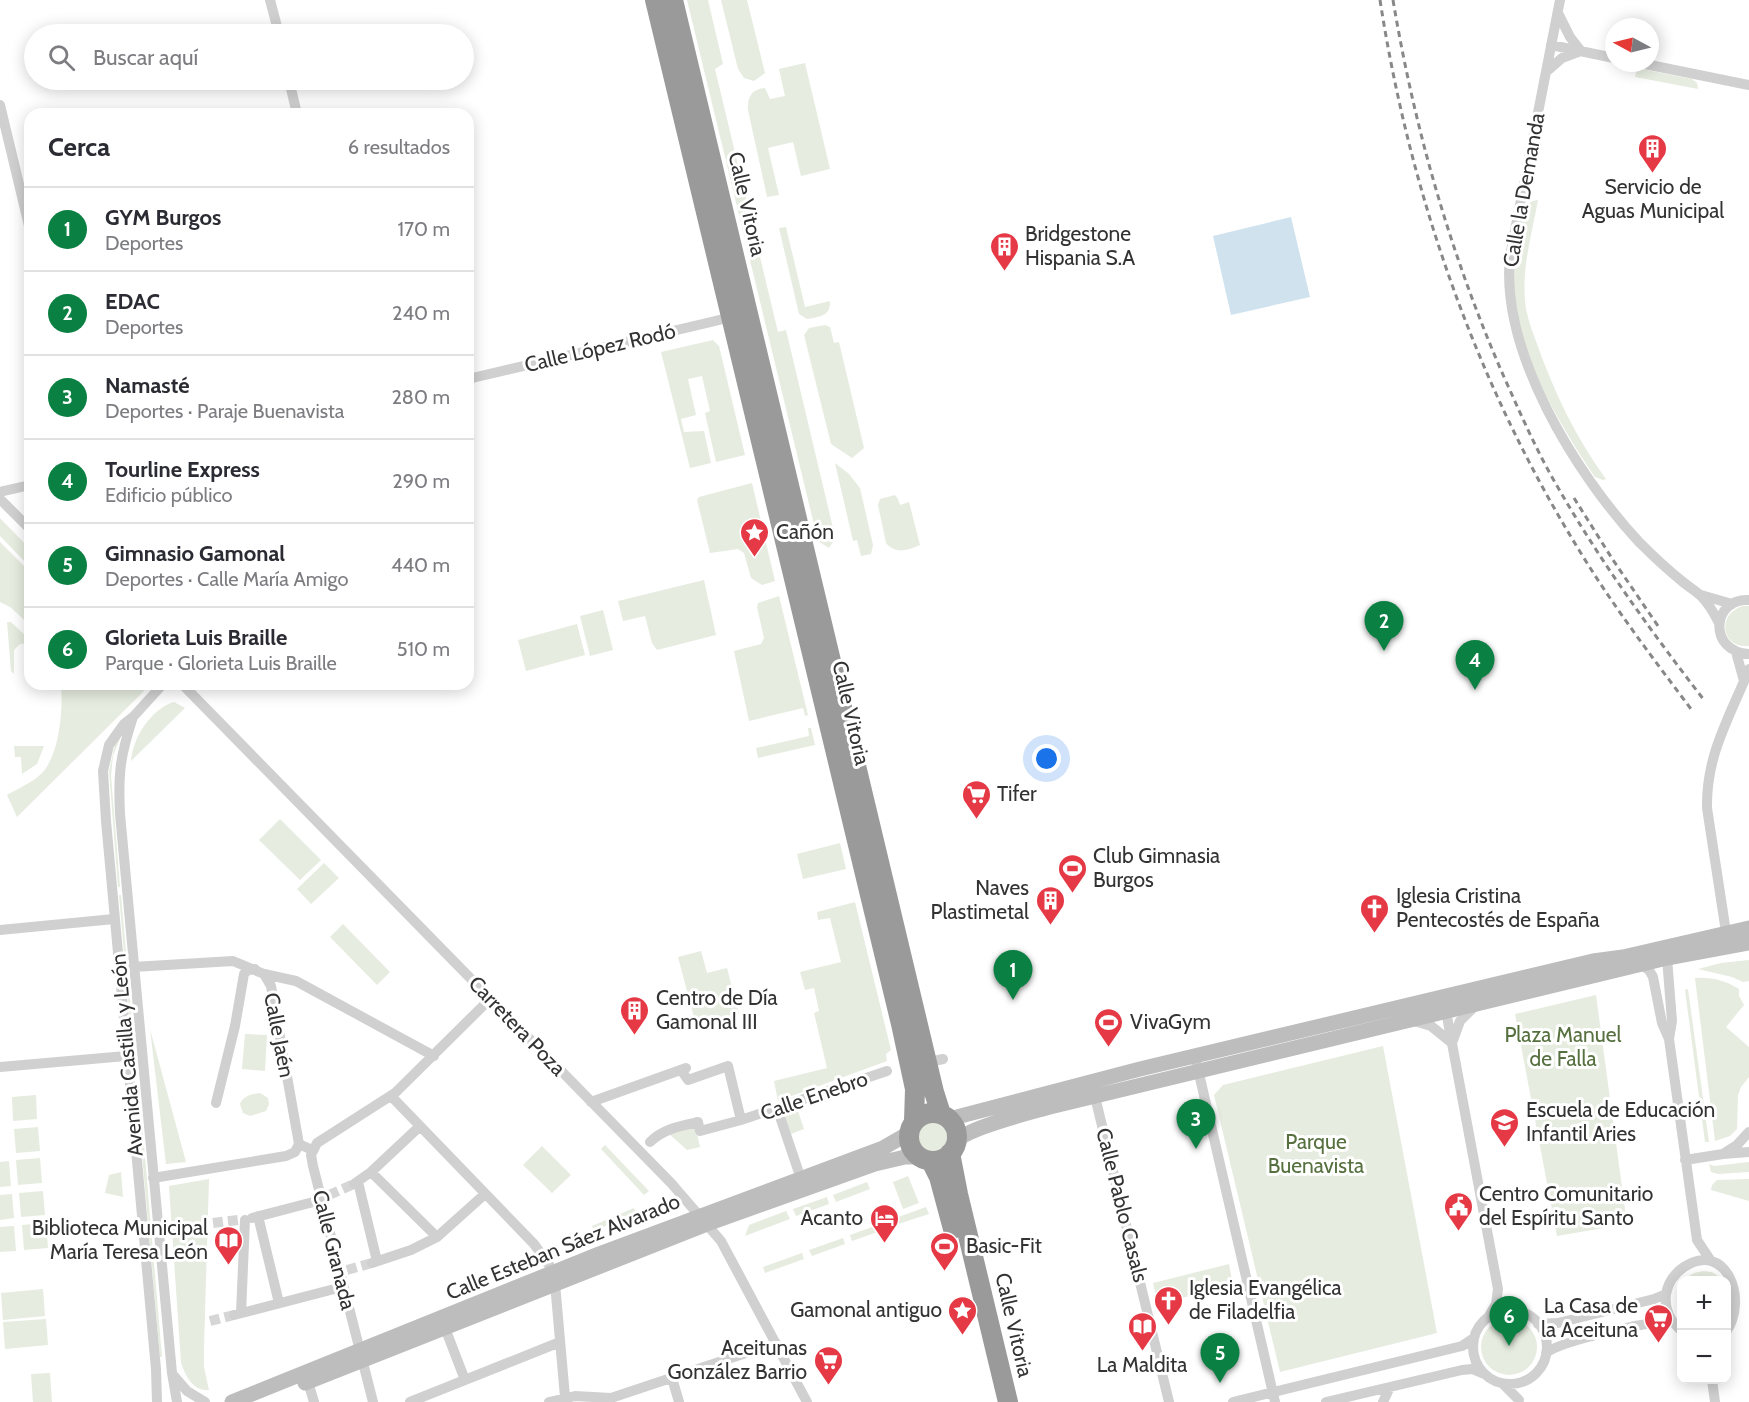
<!DOCTYPE html>
<html lang="es">
<meta charset="utf-8">
<style>
:root{--surface:#fff;--page:#f7f7f7;--text:#2b2b33;--muted:#7c7c81;--line:#e1e1e2;--accent:#0b8043}
body{margin:0;font-family:Cabin,sans-serif;background:var(--page);color:var(--text)}
.controls{position:absolute;right:18px;bottom:18px;display:grid;overflow:hidden;border-radius:12px;box-shadow:0 3px 15px #0003}
.controls button{width:54px;height:54px;display:grid;place-items:center;padding:0;border:0;border-bottom:2px solid var(--line);background:var(--surface);color:var(--text);font:30px sans-serif}
.compass{position:absolute;left:1605px;top:18px;width:54px;height:54px;border-radius:50%;background:var(--surface);box-shadow:0 3px 15px #0003;rotate:277deg}
.you{position:absolute;left:1047px;top:759px;width:21px;height:21px;margin:-15px;border:4px solid #fff;border-radius:50%;background:#1a73e8;box-shadow:0 0 0 9px #1a73e833}
.badge{display:grid;place-items:center;width:39px;height:39px;border-radius:50%;background:var(--accent);color:#fff;font-size:20px;font-weight:700}
.pin{position:absolute;translate:-50% -50px;filter:drop-shadow(0 2px 3px #0008)}
.pin::after{content:'';position:absolute;top:32px;width:21px;height:18px;background:inherit;clip-path:polygon(0 0,100% 0,50% 100%)}
.list{margin:0;padding:0;list-style:none}
h2{display:flex;justify-content:space-between;align-items:center;height:78px;margin:0;padding:0 24px;font-size:26px}
h2 small{font-size:20px;font-weight:400;color:var(--muted)}
.list li{display:grid;grid-template-columns:39px 1fr auto;gap:18px;align-items:center;box-sizing:border-box;height:84px;padding:0 24px;border-top:2px solid var(--line)}
.list b{display:block;font-size:22px;white-space:nowrap}
.list p{margin:0;font-size:20px;white-space:nowrap;color:var(--muted)}
.list em{font-size:20px;font-style:normal;color:var(--muted)}
.icon{flex:none;width:33px;height:33px;fill:none;stroke:currentColor;stroke-width:2;stroke-linecap:round;stroke-linejoin:round}
.map{position:relative;flex:none;width:1749px;height:1402px;overflow:hidden}
.search{position:absolute;background:var(--surface);box-shadow:0 3px 15px #0003;left:24px;top:24px;width:450px;height:66px;display:flex;align-items:center;gap:15px;box-sizing:border-box;padding:0 21px;border-radius:33px;color:var(--muted);font-size:22px}
.panel{position:absolute;background:var(--surface);box-shadow:0 3px 15px #0003;left:24px;top:108px;width:450px;height:582px;border-radius:18px}
.map>svg:first-child{display:block}
.green{fill:#e6ecdf}
.water{fill:#cfe2ee}
.lines{fill:none;stroke-linecap:round;stroke-linejoin:round}
.street-tunnel{stroke:#d6d6d6;stroke-width:10;stroke-dasharray:10 5;stroke-linecap:butt}
.street{stroke:#d0d0d0;stroke-width:10}
.secondary{stroke:#bdbdbd;stroke-width:15}
.highway{stroke:#9a9a9a;stroke-width:20}
.rail{stroke:#888;stroke-width:3;stroke-dasharray:6 4.5;stroke-linecap:butt}
.labels{text-anchor:middle;stroke-width:6;stroke-linejoin:round;paint-order:stroke}
.poi-label{font-size:21px;fill:#333;stroke:#fff;text-anchor:start}
.street-label{font-size:21px;fill:#333;stroke:#fff}
.park-label{font-size:21px;fill:#56703f;stroke:#fff}
</style>
<div class="map">
<svg width="1749" height="1402" viewBox="0 0 1749 1402">
<rect width="100%" height="100%" fill="#fff"/>
<path class="green" d="M687,0h21l15,64 -8,5 63,263 8,-2 47,198 2,11 -6,9 -11,-7z
M721,0h26l18,73 -11,8 -10,-3 -6,-9z
M805,63l25,106 -29,7 -8,-34 -25,6 11,47 -12,2 -19,-87c-1,-13 4,-21 17,-22l5,11 15,-3 -6,-27z
M1637,68l55,11 5,4 1,6 -63,-12z
M1538,200c-6,33 -16,67 -13,100 1,15 7,30 12,44 17,48 39,94 69,135l-3,1 -8,-3c-34,-50 -75,-119 -81,-179 -3,-31 5,-62 11,-92l7,-5z
M786,227l19,80 25,-6c1,15 -11,16 -23,18l-8,-5 -20,-86z
M825,325l5,2 4,16 5,-1 25,106 -12,10 -21,-14 -27,-109 5,-7z
M713,340l6,6 26,109 -29,7 -11,-49 5,-2 -8,-35 -14,3 8,36 -15,4 3,13 20,-1 7,32 -21,5 -29,-116z
M835,463l14,11 11,14 13,57 -2,9 -10,2 -4,-16 -4,1z
M752,483l23,98 -13,4 -11,-7 -7,-25 -6,-4 -28,4 -13,-53 2,-3z
M895,495l3,4 2,6 9,-3 11,43c-12,5 -24,10 -34,-2l-8,-38 2,-6z
M0,518l30,31v18l-30,-31z
M0,542l30,30v53l-20,-18 -10,-5z
M704,580l12,55 -59,15 -5,-7 -7,-27 -22,5 -5,-20z
M779,596l29,119 -3,1 -2,-8 -54,13 -15,-70 27,-7 3,-6 -7,-31 1,-4z
M1743,606h6v40c-28,3 -33,-32 -6,-40z
M603,610l10,40 -23,6 -10,-40z
M7,622h4l19,18v3l-10,1 -6,6v24l-3,-3z
M577,624l8,31 -59,16 -8,-31z
M61,684h77l6,7 -127,126 -10,-22c10,-6 24,-12 33,-20 20,-18 23,-66 21,-91z
M174,702l11,6 -54,53c2,-24 20,-52 43,-59z
M808,728h3l4,17 -57,13 -2,-10 53,-12z
M121,736l-8,20 -2,20 9,111h-2l-9,-116 6,-27z
M14,746h30l-7,18 -15,10 -1,-17h-6z
M280,819l41,41 -21,20 -41,-40z
M840,843l6,26 -43,10 -6,-25z
M324,863l15,15 -28,26 -14,-15z
M119,895h2l16,183 -2,1z
M855,902l36,148 -5,4 1,7 -109,40 -4,-20 53,-13 -13,-55 5,-2 -5,-23 -9,2 -5,-18 41,-10 -11,-44 -12,2 -1,-8z
M343,924l47,48 -13,13 -47,-48z
M701,951l6,22 20,-5 12,46 -43,11 -18,-68z
M1749,960v21l-6,1 -11,-5 -34,-8 23,-6z
M1695,978c17,-1 29,2 44,11v7l5,9 -18,22 23,20v30l-8,10 -3,8 -1,34 -7,7 -15,5z
M1688,989l21,153h-4l-20,-152z
M1596,995l31,229 -70,12 -42,-222z
M150,1029l36,133 -20,2z
M245,1034l22,1 -2,36 -23,-2z
M1383,1046l54,287 -157,39 -66,-277 9,-10z
M139,1086l23,271h-2l-24,-270z
M260,1093l8,5 1,6 -3,7 -16,5 -7,-3 -3,-9c3,-8 12,-10 20,-11z
M36,1095l1,24 -24,2 -1,-24z
M797,1108l7,21 -13,5 -8,-21z
M917 1137a15 15 0 1 1 30 0a15 15 0 1 1-30 0Z
M695,1125l5,22 -13,3 -18,-16z
M38,1127l2,24 -24,2 -2,-24z
M605,1145l44,46 -5,4 -43,-46z
M542,1146l29,29 -19,18 -29,-28z
M40,1158l2,25 -24,2 -2,-25z
M9,1161l2,25 -11,1v-25z
M1749,1162v10l-31,2 -7,-2 -2,-8 5,2z
M121,1172l2,25 -18,-4 4,-18z
M908,1176l11,27 -16,6 -10,-27z
M209,1179l-5,168v20l5,23c-16,1 -23,-13 -28,-27l-12,-177z
M1749,1179v22l-38,-11 1,-5 5,-5z
M867,1182l3,7 -34,13 -3,-7z
M43,1191l2,24 -24,2 -2,-24z
M12,1194l2,24 -14,2v-25z
M827,1197l2,7 -33,12 -3,-7z
M926,1207l3,7 -37,12 -2,-6z
M634,1208l2,5 -42,18 -2,-5z
M786,1211l4,8 -45,17 4,-11z
M46,1223l2,25 -24,2 -2,-25z
M883,1223l3,6 -34,12 -2,-6z
M14,1226l2,25 -16,1v-25z
M843,1238l2,6 -33,12 -3,-6z
M802,1253l2,6 -39,14 -2,-6z
M1229,1264l4,21 -75,19 -5,-21z
M1703,1271l9,1 12,8h-41l11,-7z
M43,1289l2,27 -42,4 -2,-27z
M46,1319l2,26 -43,4 -2,-27z
M1481 1347a28 28 0 1 1 56 0a28 28 0 1 1-56 0Z
M50,1373l2,29h-19l-2,-28z"/>
<path class="water" d="M1291,217l19,80 -79,18 -18,-79z"/>
<g class="lines">
<path class="street-tunnel" d="M329,1195l25,-11
M213,1223l25,-3
M347,1270l25,-7
M210,1321l24,-6"/>
<path class="street" d="M270,0l9,34
M1560,0l-50,256c-10,96 66,218 129,286 14,14 29,28 44,40 6,5 13,9 18,14 8,8 13,17 18,27
M1558,13l12,24 11,14
M1551,45l63,13
M1640,63l109,22
M1546,72l16,-14 16,-6
M289,80l8,34
M0,105l30,125
M468,379l243,-57 20,-5 5,2
M0,492l30,-7
M0,499l30,30
M1701,595l31,9
M1749,600c-38,-2 -41,52 0,54
M1736,652l8,29
M182,684l489,499 50,58 86,161
M133,717c-13,39 -15,57 -13,97l52,559 5,29
M0,930l114,-11
M1726,932l-19,-124c-1,-54 23,-91 42,-139
M1640,964l9,6 4,7 9,46 7,16 28,201 14,21
M133,967l100,-6 31,13 7,12 28,158 13,6
M264,974l32,7 138,75
M1445,1006l53,283 -2,15 -7,12
M1414,1021l17,5 21,17
M1669,1039l3,-18 -5,-63 4,-3
M1452,1043l8,-22 15,-15
M934,1061l9,-2
M1197,1065l78,337
M0,1067l126,-11
M681,1070l7,10 40,-14 13,54
M1092,1091l5,14 72,297
M391,1096l143,148 20,28 11,125
M591,1102l95,-34
M216,1103l19,-77 9,-52 4,-4 7,-1
M777,1108l21,62
M650,1142c13,-13 30,-16 48,-20l2,9 41,-11 146,-49
M1723,1154l14,-9 12,-13
M1685,1160l38,-6 26,-2
M371,1172l66,65
M153,1178l133,-22 9,-4 4,-8
M358,1182l19,79
M354,1184l17,-12 48,-45
M258,1216l21,87
M252,1218l69,-18
M372,1263l39,-13 26,-13 48,-43
M1473 1347a37 37 0 1 1 74 0a37 37 0 1 1-74 0Z
M241,1313l4,-93
M234,1315l108,-28
M1538,1324l20,-1 96,-24 12,-5
M445,1328l20,52
M1682,1331c-12,-9 -18,-23 -16,-37 2,-11 9,-21 18,-27 42,-27 65,32 42,65
M1546,1353c15,-12 106,-33 127,-31
M174,1376l13,15 18,11
M672,1378l7,24
M1712,1380l3,22
M308,1382l6,20
M1503,1384l16,16
M157,1402l-1,-33 -50,-548 -3,-50 6,-26 15,-21 9,-7 30,-33
M373,1402l-60,-236 -2,-11 6,-12 78,-50 95,-94
M410,1402l150,-60
M549,1402l26,-6 36,2 165,-55
M1233,1402l229,-56 12,-8
M1326,1402l136,-32 10,-1 12,5
M1383,1402l7,-15"/>
<path class="secondary" d="M949,1119l191,-50 453,-108 30,-4 126,-29
M956,1141c14,-14 73,-28 94,-34l617,-149 82,-15
M305,1383l402,-159 168,-60 30,-7h16
M232,1402l367,-148 284,-106 26,-15"/>
<path class="highway" d="M655,0l246,1024 14,65 -1,32
M673,0l261,1092 7,22
M909 1137a24 24 0 1 1 48 0a24 24 0 1 1-48 0Z
M950,1153l8,41 50,208
M931,1161l8,16 14,52"/>
<path class="rail" d="M1380,0c30,194 96,383 199,550 34,56 73,107 112,159
M1393,0c22,131 58,256 111,377 14,31 27,61 43,91 45,82 100,158 157,232
M1574,498l39,62 45,66"/>
</g>
<defs>
<symbol id="building-pin" viewBox="-11 -11 22 30"><path d="M0 17L-7.5 6A9.5 9.5 0 1 1 7.5 6Z" fill="#e63946" stroke="#fff"/><path d="M-4-6H4V6H1V3H-1V6H-4ZM-2.5-4.3h1.7v1.8h-1.7ZM.8-4.3h1.7v1.8H.8ZM-2.5-1h1.7V.8h-1.7ZM.8-1h1.7V.8H.8Z" fill="#fff"/></symbol>
<symbol id="sight-pin" viewBox="-11 -11 22 30"><path d="M0 17L-7.5 6A9.5 9.5 0 1 1 7.5 6Z" fill="#e63946" stroke="#fff"/><path d="M0-6L1.8-2.2L6-1.7L2.9 1.2L3.7 5.4L0 3.3L-3.7 5.4L-2.9 1.2L-6-1.7L-1.8-2.2Z" fill="#fff"/></symbol>
<symbol id="supermarket-pin" viewBox="-11 -11 22 30"><path d="M0 17L-7.5 6A9.5 9.5 0 1 1 7.5 6Z" fill="#e63946" stroke="#fff"/><path d="M-6-5.5h2.5l.6 2H6L4.5 2H-2.5L-4.4-4H-6ZM-1.5 3.2a1.3 1.3 0 1 0 .1 0ZM3 3.2a1.3 1.3 0 1 0 .1 0Z" fill="#fff"/></symbol>
<symbol id="stadium-pin" viewBox="-11 -11 22 30"><path d="M0 17L-7.5 6A9.5 9.5 0 1 1 7.5 6Z" fill="#e63946" stroke="#fff"/><path d="M0-5a6.5 5 0 1 0 0 10a6.5 5 0 1 0 0-10ZM-3.5-1.8h7v3.6h-7Z" fill="#fff"/></symbol>
<symbol id="church-pin" viewBox="-11 -11 22 30"><path d="M0 17L-7.5 6A9.5 9.5 0 1 1 7.5 6Z" fill="#e63946" stroke="#fff"/><path d="M-1.2-6h2.4v3.5h3.3v2.4h-3.3V6h-2.4V-.1h-3.3v-2.4h3.3Z" fill="#fff"/></symbol>
<symbol id="school-pin" viewBox="-11 -11 22 30"><path d="M0 17L-7.5 6A9.5 9.5 0 1 1 7.5 6Z" fill="#e63946" stroke="#fff"/><path d="M0-5L7-2L0 1L-7-2ZM-4 1L0 2.5L4 1V4Q0 6-4 4Z" fill="#fff"/></symbol>
<symbol id="civic-pin" viewBox="-11 -11 22 30"><path d="M0 17L-7.5 6A9.5 9.5 0 1 1 7.5 6Z" fill="#e63946" stroke="#fff"/><path d="M-.6-6.5H3V-4.5H.6V-3L4-1V1h2V6H-6V1h2V-1L-.6-3ZM-1.2 2.5V6h2.4V2.5Z" fill="#fff"/></symbol>
<symbol id="hotel-pin" viewBox="-11 -11 22 30"><path d="M0 17L-7.5 6A9.5 9.5 0 1 1 7.5 6Z" fill="#e63946" stroke="#fff"/><path d="M-6-4.5h1.5V1H6V5H4.5V3h-9V5H-6ZM-4 0a1.8 1.8 0 1 1 3.6 0ZM.5 0V-2.5h3Q6-2.5 6 0Z" fill="#fff"/></symbol>
<symbol id="library-pin" viewBox="-11 -11 22 30"><path d="M0 17L-7.5 6A9.5 9.5 0 1 1 7.5 6Z" fill="#e63946" stroke="#fff"/><path d="M-6-4Q-3-5.5-.7-3.5V5Q-3 3-6 4ZM6-4Q3-5.5 .7-3.5V5Q3 3 6 4Z" fill="#fff"/></symbol>
</defs>
<g fill-rule="evenodd">
<use href="#building-pin" x="1636" y="132" width="33" height="45"/>
<use href="#building-pin" x="988" y="230" width="33" height="45"/>
<use href="#sight-pin" x="738" y="516" width="33" height="45"/>
<use href="#supermarket-pin" x="960" y="778" width="33" height="45"/>
<use href="#stadium-pin" x="1056" y="852" width="33" height="45"/>
<use href="#building-pin" x="1034" y="884" width="33" height="45"/>
<use href="#church-pin" x="1358" y="892" width="33" height="45"/>
<use href="#building-pin" x="618" y="994" width="33" height="45"/>
<use href="#stadium-pin" x="1092" y="1006" width="33" height="45"/>
<use href="#school-pin" x="1488" y="1106" width="33" height="45"/>
<use href="#civic-pin" x="1442" y="1190" width="33" height="45"/>
<use href="#hotel-pin" x="868" y="1202" width="33" height="45"/>
<use href="#library-pin" x="212" y="1224" width="33" height="45"/>
<use href="#stadium-pin" x="928" y="1230" width="33" height="45"/>
<use href="#church-pin" x="1152" y="1284" width="33" height="45"/>
<use href="#sight-pin" x="946" y="1294" width="33" height="45"/>
<use href="#supermarket-pin" x="1642" y="1302" width="33" height="45"/>
<use href="#library-pin" x="1126" y="1310" width="33" height="45"/>
<use href="#supermarket-pin" x="812" y="1344" width="33" height="45"/>
</g>
<g class="labels">
<g class="poi-label">
<text x="1653" y="194" text-anchor="middle">Servicio de<tspan x="1653" dy="24">Aguas Municipal</tspan></text>
<text x="1025" y="241">Bridgestone<tspan x="1025" dy="24">Hispania S.A</tspan></text>
<text x="776" y="539">Cañón</text>
<text x="997" y="801">Tifer</text>
<text x="1093" y="863">Club Gimnasia<tspan x="1093" dy="24">Burgos</tspan></text>
<text x="1029" y="895" text-anchor="end">Naves<tspan x="1029" dy="24">Plastimetal</tspan></text>
<text x="1396" y="903">Iglesia Cristina<tspan x="1396" dy="24">Pentecostés de España</tspan></text>
<text x="656" y="1005">Centro de Día<tspan x="656" dy="24">Gamonal III</tspan></text>
<text x="1130" y="1029">VivaGym</text>
<text x="1526" y="1117">Escuela de Educación<tspan x="1526" dy="24">Infantil Aries</tspan></text>
<text x="1479" y="1201">Centro Comunitario<tspan x="1479" dy="24">del Espíritu Santo</tspan></text>
<text x="863" y="1225" text-anchor="end">Acanto</text>
<text x="208" y="1235" text-anchor="end">Biblioteca Municipal<tspan x="208" dy="24">María Teresa León</tspan></text>
<text x="966" y="1253">Basic-Fit</text>
<text x="1189" y="1295">Iglesia Evangélica<tspan x="1189" dy="24">de Filadelfia</tspan></text>
<text x="1638" y="1313" text-anchor="end">La Casa de<tspan x="1638" dy="24">la Aceituna</tspan></text>
<text x="942" y="1317" text-anchor="end">Gamonal antiguo</text>
<text x="807" y="1355" text-anchor="end">Aceitunas<tspan x="807" dy="24">González Barrio</tspan></text>
<text x="1142" y="1372" text-anchor="middle">La Maldita</text>
</g>
<g class="street-label">
<text transform="translate(1524 190) rotate(-80)" y="7">Calle la Demanda</text>
<text transform="translate(747 204) rotate(77)" y="7">Calle Vitoria</text>
<text transform="translate(600 348) rotate(-13)" y="7">Calle López Rodó</text>
<text transform="translate(851 713) rotate(77)" y="7">Calle Vitoria</text>
<text transform="translate(517 1026) rotate(46)" y="7">Carretera Poza</text>
<text transform="translate(279 1035) rotate(79)" y="7">Calle Jaén</text>
<text transform="translate(127 1055) rotate(-95)" y="7">Avenida Castilla y León</text>
<text transform="translate(814 1096) rotate(-19)" y="7">Calle Enebro</text>
<text transform="translate(1122 1205) rotate(76)" y="7">Calle Pablo Casals</text>
<text transform="translate(563 1247) rotate(-22)" y="7">Calle Esteban Sáez Alvarado</text>
<text transform="translate(334 1250) rotate(76)" y="7">Calle Granada</text>
<text transform="translate(1014 1325) rotate(77)" y="7">Calle Vitoria</text>
</g>
<g class="park-label">
<text x="1563" y="1042">Plaza Manuel<tspan x="1563" dy="24">de Falla</tspan></text>
<text x="1316" y="1149">Parque<tspan x="1316" dy="24">Buenavista</tspan></text>
</g>
</g>
</svg>
<div class="controls">
<button>+</button>
<button>−</button>
</div>
<svg class="compass" viewBox="-18 -18 36 36"><path d="M0-13l5 13h-10z" fill="#e53935"/><path d="M0 13l5-13h-10z" fill="#7c7c81"/></svg>
<div class="you"></div>
<div class="pin badge" style="left:1013px;top:1000px">1</div>
<div class="pin badge" style="left:1384px;top:651px">2</div>
<div class="pin badge" style="left:1196px;top:1149px">3</div>
<div class="pin badge" style="left:1475px;top:690px">4</div>
<div class="pin badge" style="left:1220px;top:1383px">5</div>
<div class="pin badge" style="left:1509px;top:1346px">6</div>
<div class="search"><svg class="icon" aria-label="search" viewBox="0 0 24 24"><circle cx="10" cy="10" r="6"/><path d="M15 15l6 6"/></svg>Buscar aquí</div>
<section class="panel">
<h2>Cerca<small>6 resultados</small></h2>
<ul class="list">
<li><span class="badge">1</span><div><b>GYM Burgos</b><p>Deportes</p></div><em>170 m</em></li>
<li><span class="badge">2</span><div><b>EDAC</b><p>Deportes</p></div><em>240 m</em></li>
<li><span class="badge">3</span><div><b>Namasté</b><p>Deportes · Paraje Buenavista</p></div><em>280 m</em></li>
<li><span class="badge">4</span><div><b>Tourline Express</b><p>Edificio público</p></div><em>290 m</em></li>
<li><span class="badge">5</span><div><b>Gimnasio Gamonal</b><p>Deportes · Calle María Amigo</p></div><em>440 m</em></li>
<li><span class="badge">6</span><div><b>Glorieta Luis Braille</b><p>Parque · Glorieta Luis Braille</p></div><em>510 m</em></li>
</ul>
</section>
</div>
